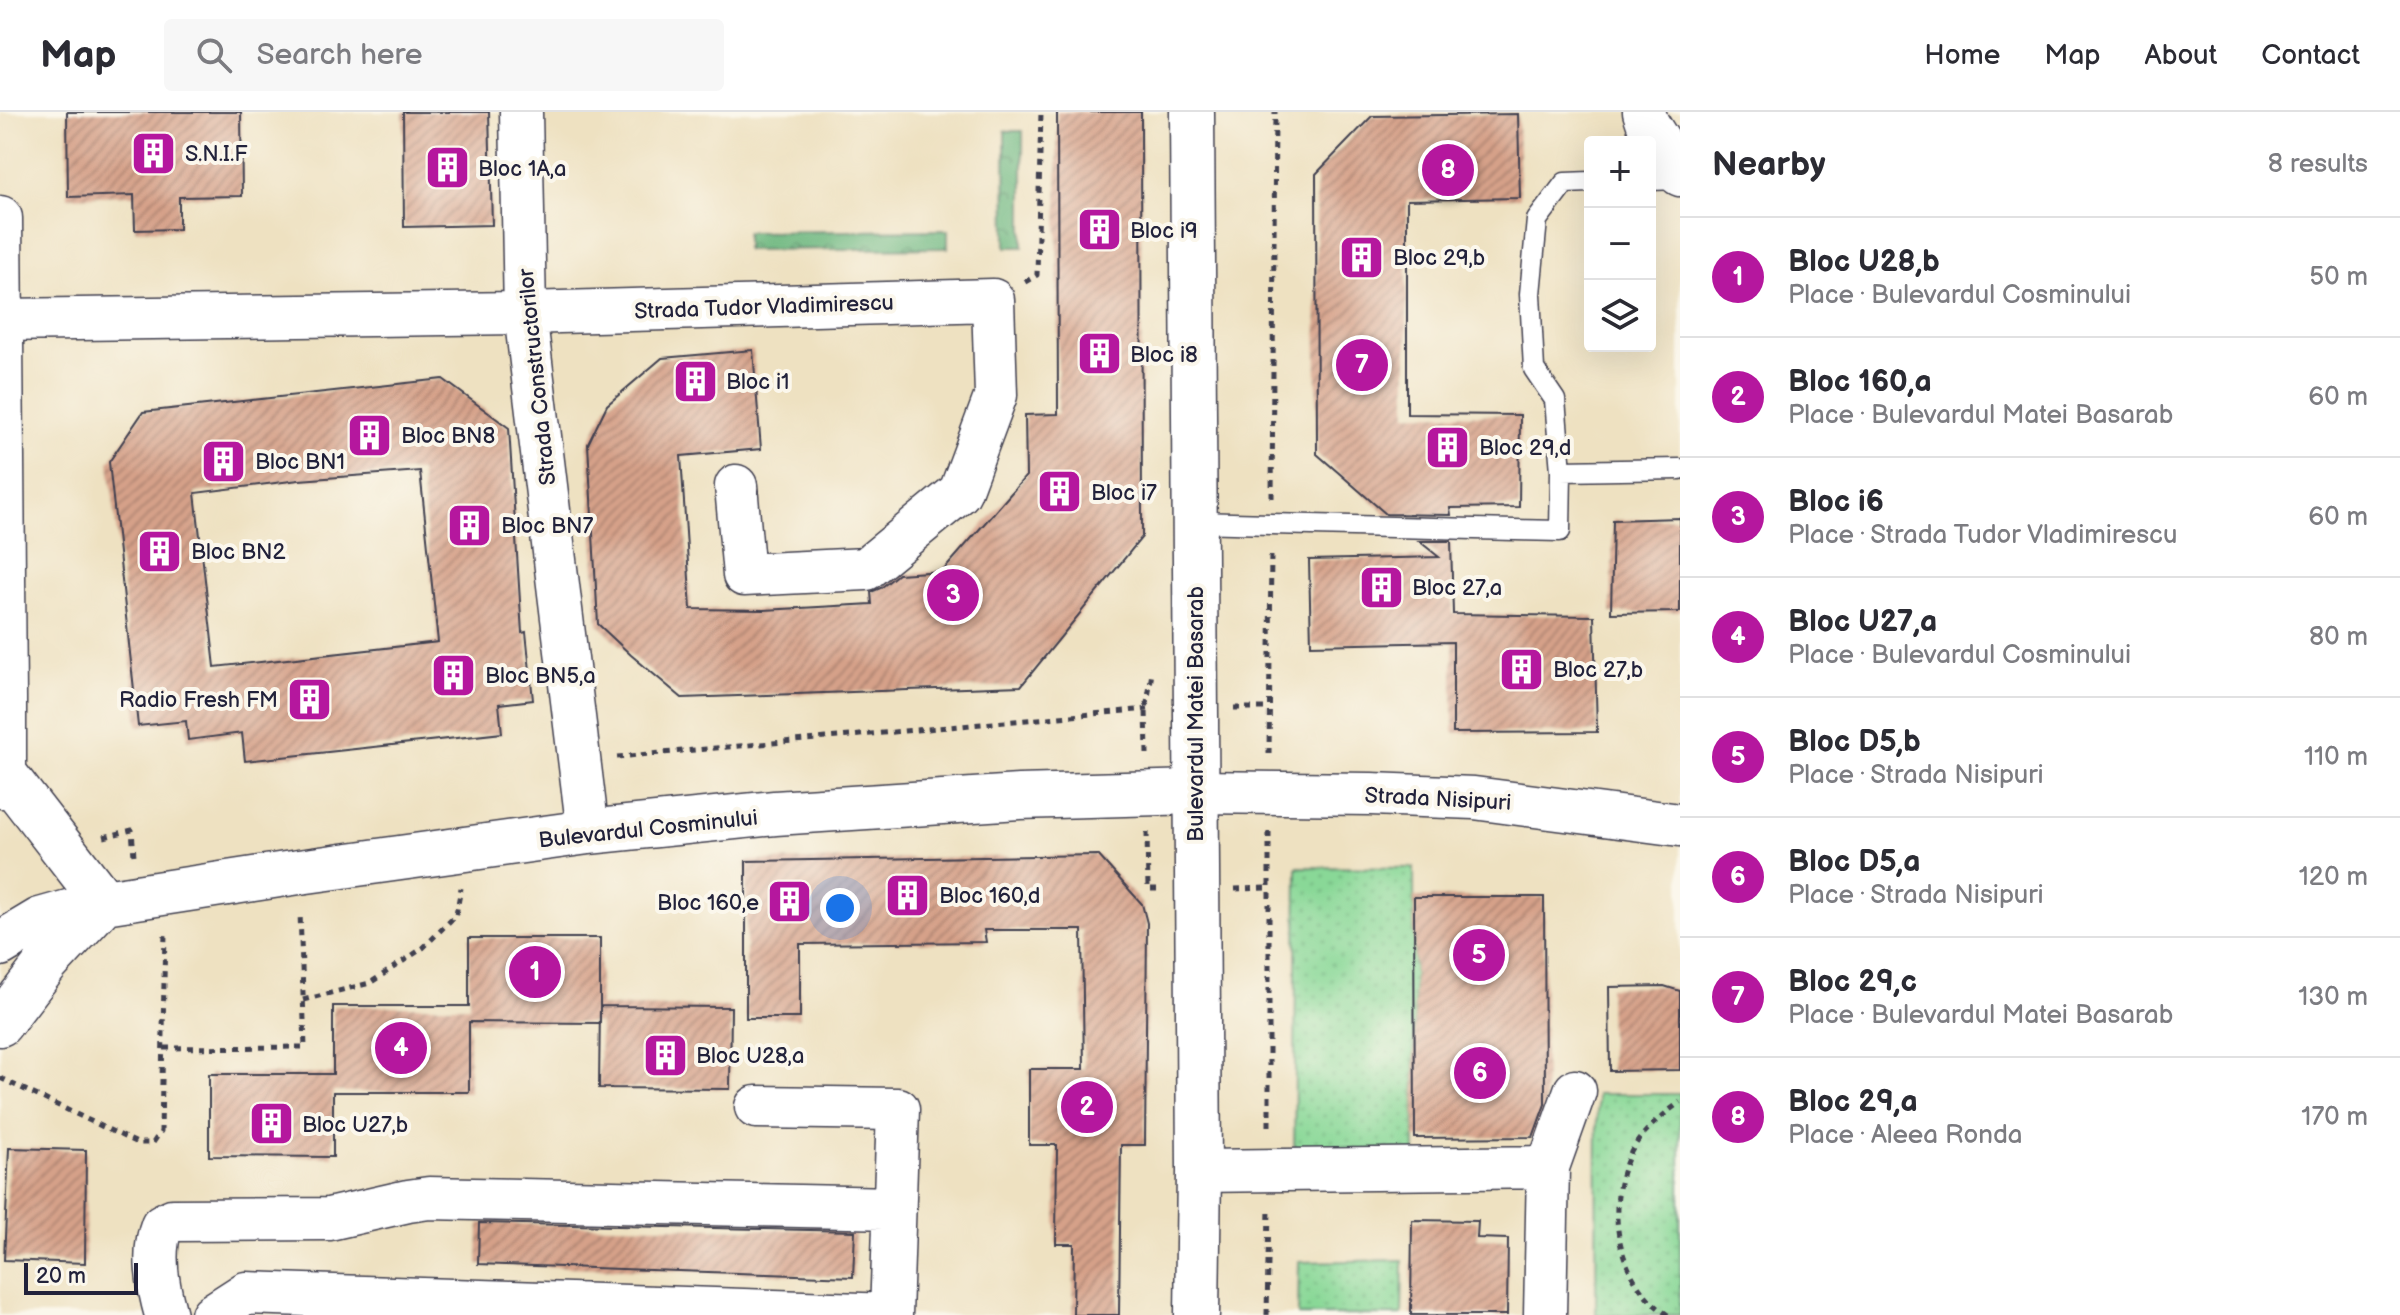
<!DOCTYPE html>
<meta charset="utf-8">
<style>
:root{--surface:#fff;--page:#f7f7f7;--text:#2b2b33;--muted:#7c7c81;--line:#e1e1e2;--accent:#b5179e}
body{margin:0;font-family:"Balsamiq Sans",sans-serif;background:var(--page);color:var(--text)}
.controls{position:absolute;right:24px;top:24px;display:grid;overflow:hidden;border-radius:8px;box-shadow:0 8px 32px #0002}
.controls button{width:72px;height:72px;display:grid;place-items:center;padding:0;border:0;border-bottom:2px solid var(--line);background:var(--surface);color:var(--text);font:40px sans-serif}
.scale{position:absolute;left:24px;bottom:20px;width:114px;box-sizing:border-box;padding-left:8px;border:4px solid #22223b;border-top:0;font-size:22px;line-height:28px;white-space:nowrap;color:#22223b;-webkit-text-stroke:6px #fbf7ec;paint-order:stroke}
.you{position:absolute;left:840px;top:796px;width:28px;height:28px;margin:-20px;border:6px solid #fff;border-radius:50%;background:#1a73e8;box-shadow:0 0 0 12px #1a73e833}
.badge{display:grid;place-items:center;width:52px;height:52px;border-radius:50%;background:var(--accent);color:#fff;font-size:26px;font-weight:700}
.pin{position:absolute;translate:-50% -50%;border:4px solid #fff;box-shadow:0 2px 8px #0006}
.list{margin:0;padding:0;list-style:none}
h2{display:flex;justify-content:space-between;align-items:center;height:104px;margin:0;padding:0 32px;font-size:34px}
h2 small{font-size:26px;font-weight:400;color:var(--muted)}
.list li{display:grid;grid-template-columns:52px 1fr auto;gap:24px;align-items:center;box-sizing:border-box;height:120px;padding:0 32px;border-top:2px solid var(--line)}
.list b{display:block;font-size:30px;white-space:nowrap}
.list p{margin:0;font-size:26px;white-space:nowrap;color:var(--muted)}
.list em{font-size:26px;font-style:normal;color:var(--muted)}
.icon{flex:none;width:44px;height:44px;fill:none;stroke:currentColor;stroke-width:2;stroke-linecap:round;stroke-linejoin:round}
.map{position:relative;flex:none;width:1680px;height:1203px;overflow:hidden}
header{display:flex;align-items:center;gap:48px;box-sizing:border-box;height:112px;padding:0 40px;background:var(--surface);border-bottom:2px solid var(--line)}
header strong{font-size:38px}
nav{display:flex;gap:44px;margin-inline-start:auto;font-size:28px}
.search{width:560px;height:72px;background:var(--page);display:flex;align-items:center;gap:20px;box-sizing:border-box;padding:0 28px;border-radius:8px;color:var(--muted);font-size:30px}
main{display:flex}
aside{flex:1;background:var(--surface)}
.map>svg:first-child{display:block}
.forest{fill:url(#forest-crowns);stroke:#486d5e;stroke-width:2}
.park{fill:url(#park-dots);stroke:#567d69;stroke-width:2}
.building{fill:url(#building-hatch);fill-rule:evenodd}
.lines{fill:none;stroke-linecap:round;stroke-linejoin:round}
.service-casing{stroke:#413f4f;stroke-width:23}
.minor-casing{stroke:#413f4f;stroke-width:45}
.tertiary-casing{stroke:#413f4f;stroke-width:47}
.primary-casing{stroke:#413f4f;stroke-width:47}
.path{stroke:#413f4f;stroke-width:5;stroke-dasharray:6 6;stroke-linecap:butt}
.service{stroke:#fff;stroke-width:20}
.minor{stroke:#fff;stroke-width:42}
.tertiary{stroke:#fff;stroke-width:44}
.primary{stroke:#fff;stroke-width:44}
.labels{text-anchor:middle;stroke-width:8;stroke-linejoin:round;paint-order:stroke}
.poi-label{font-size:22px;fill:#22223b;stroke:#fbf7ec;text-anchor:start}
.street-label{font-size:22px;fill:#22223b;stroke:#fbf7ec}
</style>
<header>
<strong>Map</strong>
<div class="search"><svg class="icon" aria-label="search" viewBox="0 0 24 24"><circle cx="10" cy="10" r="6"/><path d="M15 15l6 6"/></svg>Search here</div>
<nav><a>Home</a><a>Map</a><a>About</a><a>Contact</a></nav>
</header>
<main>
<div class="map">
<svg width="1680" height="1203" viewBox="0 0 1680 1203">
<defs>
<pattern id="forest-crowns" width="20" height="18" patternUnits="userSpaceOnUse" patternTransform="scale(2)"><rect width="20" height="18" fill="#6eb880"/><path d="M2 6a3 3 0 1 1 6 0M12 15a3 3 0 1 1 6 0" fill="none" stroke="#5a956a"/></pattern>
<pattern id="park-dots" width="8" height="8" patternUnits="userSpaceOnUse" patternTransform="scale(2)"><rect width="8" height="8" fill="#89d897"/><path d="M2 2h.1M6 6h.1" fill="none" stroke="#76b983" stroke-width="1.8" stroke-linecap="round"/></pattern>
<pattern id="building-hatch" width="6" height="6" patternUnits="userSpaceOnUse" patternTransform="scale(2)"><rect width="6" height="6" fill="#d6a189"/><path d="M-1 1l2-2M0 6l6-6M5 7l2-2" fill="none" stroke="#ad8371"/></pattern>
</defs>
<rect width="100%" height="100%" fill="#fbf7ec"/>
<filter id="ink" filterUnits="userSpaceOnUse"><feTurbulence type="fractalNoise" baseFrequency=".0125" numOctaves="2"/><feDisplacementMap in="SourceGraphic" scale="16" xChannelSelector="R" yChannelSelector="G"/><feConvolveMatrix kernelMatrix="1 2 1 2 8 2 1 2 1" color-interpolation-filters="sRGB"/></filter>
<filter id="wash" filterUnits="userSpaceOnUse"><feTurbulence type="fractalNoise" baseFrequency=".006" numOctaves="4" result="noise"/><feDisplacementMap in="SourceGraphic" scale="32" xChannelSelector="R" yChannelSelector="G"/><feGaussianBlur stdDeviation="1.8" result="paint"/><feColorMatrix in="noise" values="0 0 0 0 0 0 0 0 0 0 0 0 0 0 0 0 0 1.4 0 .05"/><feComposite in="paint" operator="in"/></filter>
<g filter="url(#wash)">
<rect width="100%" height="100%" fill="#eee1c1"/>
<path class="forest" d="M1005,19h18v116h-17z
M948,118v18l-202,2v-18z"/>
<path class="park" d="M1297,755l117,1 1,299h-121z
M1597,982h83v221h-84z
M1403,1148l-1,55h-104l1,-53z"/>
<g id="blocks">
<path class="building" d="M67,0h174l1,84 -63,1v32l-44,1 -1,-35 -66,2z
M403,0h86l3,113 -88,2z
M1057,0h84l1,425 -121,149 -339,12 -51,-43 -33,-31 -10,-180 19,-39 55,-47 91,-8 8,99 -80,7 10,153 73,1 108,-6 -1,-12 10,-4 17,-14 45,-3 83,-95 -1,-61 33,-1z
M1518,2l2,84 -113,2v214l113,1 -1,92 -69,1 1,7 -65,-1 -69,-60 -1,-280 56,-58z
M443,267l66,49 13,205 4,-1 7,68 -34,4 3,29 -257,28 -3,-28 -54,7 -2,-19 -48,5 -29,-264 34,-50zM420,359l18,171 -223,25 -20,-174 104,-13z
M1680,406v94l-69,1 2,-93z
M1419,429h32l2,73 141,2 3,116 -144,1v-91l-142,3 -2,-85 130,-3z
M1098,743l44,49 5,19 -2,222h-24l-2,170h-46l1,-71h-18l1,-99h-28v-76h55l-2,-139h-98l2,12 -186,2v74h-54v-157z
M1414,785h130l1,207 -12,33 -118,1z
M469,826h131v85l-131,-1v70h-136v65l-124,-1v-82h124v-68h136z
M1664,874l16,5v79l-70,1 -1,-84z
M600,894l131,1 -1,82 -131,-1z
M9,1036l77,2 -1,113 -81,-3z
M1412,1108l66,1 -1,17 31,1 -1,76h-96z
M479,1111l376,8 -2,46 -375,-13z"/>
</g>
</g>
<g filter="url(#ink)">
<use href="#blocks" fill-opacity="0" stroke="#413f4f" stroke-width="2"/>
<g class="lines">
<defs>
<path id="service" d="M1650,68l30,-1
M1561,359l-6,-71 -21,-31 -4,-75 7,-74 28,-37 25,-1
M1194,410l366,9 1,-60 119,-2"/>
<path id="minor" d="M521,0l4,201 63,519
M1644,0l4,12 32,51
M2,208l523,-7 468,-13 3,95 -36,97 -94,77 -122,6 -8,-89
M1195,680l176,2 103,4 206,27
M756,995l142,2 -7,206
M1548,1055l27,-76
M1199,1059l349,-4 -3,148
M166,1203c-8,-28 -15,-62 -4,-90l10,-5 157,-1 79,-18 21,-3 466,10
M212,1203l34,-22 645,22"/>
<path id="tertiary" d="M0,106l4,480v75l-4,13
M4,661l100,129
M0,832l40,-24 64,-18 195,-30 289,-40 187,-19 244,-16 176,-5
M0,912l47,-61 57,-61"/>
<path id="primary" d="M1192,0l7,1059 -2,144"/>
</defs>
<use href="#service" class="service-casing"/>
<use href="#minor" class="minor-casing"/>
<use href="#tertiary" class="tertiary-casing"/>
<use href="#primary" class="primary-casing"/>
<path class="path" d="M1025,170l12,-7 4,-163
M1272,386l3,-386
M1234,596h35
M1147,642l-1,-45 6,-36
M1269,642l2,-202
M617,645l531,-48
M1147,720l1,57h9
M1269,720v298
M104,725l28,-7 2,26
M1235,777l34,-1
M303,888l67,-17 53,-35 33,-33 5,-27
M164,936l141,-1 -5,-134
M0,966l137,65h16l8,-12 4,-199
M1267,1203l2,-107
M1668,1203c-49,-32 -63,-102 -41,-154 10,-26 32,-43 53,-59"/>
<use href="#service" class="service"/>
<use href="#minor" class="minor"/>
<use href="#tertiary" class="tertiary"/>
<use href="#primary" class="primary"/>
</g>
</g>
<defs>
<symbol id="building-square" viewBox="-11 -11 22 22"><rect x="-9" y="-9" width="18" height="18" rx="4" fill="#b5179e" stroke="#fbf7ec"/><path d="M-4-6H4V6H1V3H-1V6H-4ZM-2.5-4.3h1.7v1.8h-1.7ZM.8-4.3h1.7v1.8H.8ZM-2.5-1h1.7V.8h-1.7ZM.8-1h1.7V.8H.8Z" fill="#fff"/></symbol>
</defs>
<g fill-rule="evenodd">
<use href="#building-square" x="128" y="16" width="51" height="51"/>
<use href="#building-square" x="422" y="30" width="51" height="51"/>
<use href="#building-square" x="1074" y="92" width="51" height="51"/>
<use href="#building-square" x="1336" y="120" width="51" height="51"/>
<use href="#building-square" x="1074" y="216" width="51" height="51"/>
<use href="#building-square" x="670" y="244" width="51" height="51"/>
<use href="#building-square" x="344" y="298" width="51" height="51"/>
<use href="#building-square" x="1422" y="310" width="51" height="51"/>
<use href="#building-square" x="198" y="324" width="51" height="51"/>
<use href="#building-square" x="1034" y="354" width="51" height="51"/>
<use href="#building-square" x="444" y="388" width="51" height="51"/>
<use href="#building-square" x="134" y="414" width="51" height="51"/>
<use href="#building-square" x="1356" y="450" width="51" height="51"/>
<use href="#building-square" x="1496" y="532" width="51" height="51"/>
<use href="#building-square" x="428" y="538" width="51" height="51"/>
<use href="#building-square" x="284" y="562" width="51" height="51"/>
<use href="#building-square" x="882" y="758" width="51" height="51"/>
<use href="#building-square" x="764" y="764" width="51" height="51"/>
<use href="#building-square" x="640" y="918" width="51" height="51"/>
<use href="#building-square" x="246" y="986" width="51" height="51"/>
</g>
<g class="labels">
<g class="poi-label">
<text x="185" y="49">S.N.I.F</text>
<text x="478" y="64">Bloc 1A,a</text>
<text x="1130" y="126">Bloc i9</text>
<text x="1393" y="153">Bloc 29,b</text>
<text x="1130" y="250">Bloc i8</text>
<text x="726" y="277">Bloc i1</text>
<text x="401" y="331">Bloc BN8</text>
<text x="1479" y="343">Bloc 29,d</text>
<text x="255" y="357">Bloc BN1</text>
<text x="1091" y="388">Bloc i7</text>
<text x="501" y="421">Bloc BN7</text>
<text x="191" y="447">Bloc BN2</text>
<text x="1412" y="483">Bloc 27,a</text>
<text x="1553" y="565">Bloc 27,b</text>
<text x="485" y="571">Bloc BN5,a</text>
<text x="278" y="595" text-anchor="end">Radio Fresh FM</text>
<text x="939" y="791">Bloc 160,d</text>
<text x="759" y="798" text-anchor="end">Bloc 160,e</text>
<text x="696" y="951">Bloc U28,a</text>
<text x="302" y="1020">Bloc U27,b</text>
</g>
<g class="street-label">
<text transform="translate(764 194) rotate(-2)" y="8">Strada Tudor Vladimirescu</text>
<text transform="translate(536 265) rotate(-96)" y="8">Strada Constructorilor</text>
<text transform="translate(1195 602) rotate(-90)" y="8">Bulevardul Matei Basarab</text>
<text transform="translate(1438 686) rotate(3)" y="8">Strada Nisipuri</text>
<text transform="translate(648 716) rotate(-6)" y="8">Bulevardul Cosminului</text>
</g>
</g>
</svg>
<div class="controls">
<button>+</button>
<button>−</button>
<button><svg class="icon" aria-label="layers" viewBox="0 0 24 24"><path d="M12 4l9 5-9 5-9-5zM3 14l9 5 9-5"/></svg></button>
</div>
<div class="scale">20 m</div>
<div class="you"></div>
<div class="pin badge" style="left:535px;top:860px">1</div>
<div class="pin badge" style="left:1087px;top:995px">2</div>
<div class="pin badge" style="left:953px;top:483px">3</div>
<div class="pin badge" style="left:401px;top:936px">4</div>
<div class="pin badge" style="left:1479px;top:843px">5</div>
<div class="pin badge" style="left:1480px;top:961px">6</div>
<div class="pin badge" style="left:1362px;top:253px">7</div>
<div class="pin badge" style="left:1448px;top:58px">8</div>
</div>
<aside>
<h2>Nearby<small>8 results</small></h2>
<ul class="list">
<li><span class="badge">1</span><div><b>Bloc U28,b</b><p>Place · Bulevardul Cosminului</p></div><em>50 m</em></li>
<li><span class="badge">2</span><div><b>Bloc 160,a</b><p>Place · Bulevardul Matei Basarab</p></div><em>60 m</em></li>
<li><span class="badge">3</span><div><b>Bloc i6</b><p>Place · Strada Tudor Vladimirescu</p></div><em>60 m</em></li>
<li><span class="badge">4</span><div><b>Bloc U27,a</b><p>Place · Bulevardul Cosminului</p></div><em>80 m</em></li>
<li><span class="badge">5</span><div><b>Bloc D5,b</b><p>Place · Strada Nisipuri</p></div><em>110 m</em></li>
<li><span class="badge">6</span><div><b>Bloc D5,a</b><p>Place · Strada Nisipuri</p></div><em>120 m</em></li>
<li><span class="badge">7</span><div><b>Bloc 29,c</b><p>Place · Bulevardul Matei Basarab</p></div><em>130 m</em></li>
<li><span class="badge">8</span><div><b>Bloc 29,a</b><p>Place · Aleea Ronda</p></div><em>170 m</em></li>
</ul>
</aside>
</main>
